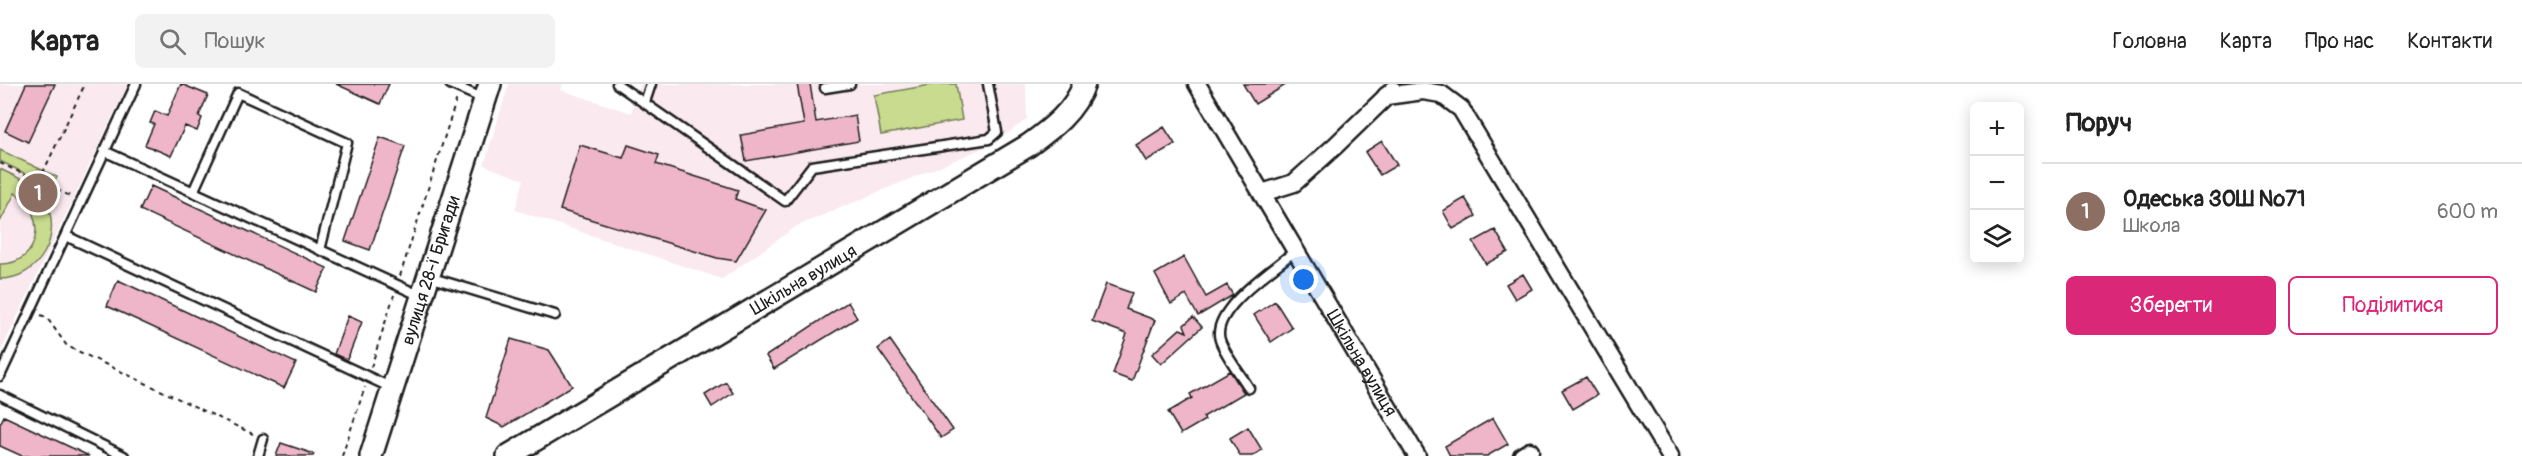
<!DOCTYPE html>
<html lang="uk">
<meta charset="utf-8">
<style>
:root{--surface:#fff;--page:#f2f2f2;--text:#222;--muted:#767676;--line:#e0e0e0;--accent:#db2777}
body{margin:0;font-family:Pangolin,sans-serif;background:var(--page);color:var(--text)}
.controls{position:absolute;right:18px;top:18px;display:grid;overflow:hidden;border-radius:9px;box-shadow:0 3px 15px #0003}
.controls button{width:54px;height:54px;display:grid;place-items:center;padding:0;border:0;border-bottom:2px solid var(--line);background:var(--surface);color:var(--text);font:30px sans-serif}
.you{position:absolute;left:1304px;top:196px;width:21px;height:21px;margin:-15px;border:4px solid #fff;border-radius:50%;background:#1a73e8;box-shadow:0 0 0 9px #1a73e833}
.badge{display:grid;place-items:center;width:39px;height:39px;border-radius:50%;background:var(--accent);color:#fff;font-size:20px;font-weight:700}
.pin{position:absolute;translate:-50% -50%;border:3px solid #fff;box-shadow:0 2px 6px #0006}
.list{margin:0;padding:0;list-style:none}
h2{display:flex;justify-content:space-between;align-items:center;height:78px;margin:0;padding:0 24px;font-size:26px}
h2 small{font-size:20px;font-weight:400;color:var(--muted)}
.list li{display:grid;grid-template-columns:39px 1fr auto;gap:18px;align-items:center;box-sizing:border-box;height:96px;padding:0 24px;border-top:2px solid var(--line)}
.list b{display:block;font-size:22px;white-space:nowrap}
.list p{margin:0;font-size:20px;white-space:nowrap;color:var(--muted)}
.list em{font-size:20px;font-style:normal;color:var(--muted)}
.actions{display:flex;gap:12px;padding:18px 24px}
.actions a{flex:1;padding:14px 0;border:2px solid var(--accent);border-radius:9px;text-align:center;font-size:21px;color:var(--accent)}
.actions .main{background:var(--accent);color:#fff}
.icon{flex:none;width:33px;height:33px;fill:none;stroke:currentColor;stroke-width:2;stroke-linecap:round;stroke-linejoin:round}
.map{position:relative;flex:none;width:2042px;height:372px;overflow:hidden}
header{display:flex;align-items:center;gap:36px;box-sizing:border-box;height:84px;padding:0 30px;background:var(--surface);border-bottom:2px solid var(--line)}
header strong{font-size:28px}
nav{display:flex;gap:33px;margin-inline-start:auto;font-size:21px}
.search{width:420px;height:54px;background:var(--page);display:flex;align-items:center;gap:15px;box-sizing:border-box;padding:0 21px;border-radius:9px;color:var(--muted);font-size:22px}
main{display:flex}
aside{flex:1;background:var(--surface)}
.map>svg:first-child{display:block}
.built{fill:#fae9ef}
.green{fill:#c9db8f;stroke:#727c56;stroke-width:1.5}
.building{fill:#efb6c9;stroke:#1c1c1c;stroke-width:1.5}
.lines{fill:none;stroke-linecap:round;stroke-linejoin:round}
.service-casing{stroke:#1c1c1c;stroke-width:13}
.minor-casing{stroke:#1c1c1c;stroke-width:21}
.tertiary-casing{stroke:#1c1c1c;stroke-width:26}
.path{stroke:#1c1c1c;stroke-width:2;stroke-dasharray:4.5 4.5;stroke-linecap:butt}
.service{stroke:#fff;stroke-width:8}
.minor{stroke:#fff;stroke-width:16}
.tertiary{stroke:#fff;stroke-width:21}
.labels{text-anchor:middle;stroke-width:4.5;stroke-linejoin:round;paint-order:stroke}
.street-label{font-size:18px;fill:#1c1c1c;stroke:#fff}
</style>
<header>
<strong>Карта</strong>
<div class="search"><svg class="icon" aria-label="search" viewBox="0 0 24 24"><circle cx="10" cy="10" r="6"/><path d="M15 15l6 6"/></svg>Пошук</div>
<nav><a>Головна</a><a>Карта</a><a>Про нас</a><a>Контакти</a></nav>
</header>
<main>
<div class="map">
<svg width="2042" height="372" viewBox="0 0 2042 372">
<rect width="100%" height="100%" fill="#fff"/>
<filter id="ink" filterUnits="userSpaceOnUse"><feTurbulence type="fractalNoise" baseFrequency=".0167" numOctaves="2"/><feDisplacementMap in="SourceGraphic" scale="12" xChannelSelector="R" yChannelSelector="G"/><feConvolveMatrix kernelMatrix="1 2 1 2 8 2 1 2 1" color-interpolation-filters="sRGB"/></filter>
<g filter="url(#ink)">
<path class="built" d="M0,0h128l-128,269z
M509,0h54l-2,6 70,23 10,-29h385l1,35 -34,25 -196,82 -75,53 -207,-69 9,-30 -40,-15z"/>
<path class="green" d="M936,0h20l6,36 -81,15 -7,-40z
M0,66l57,27 -5,10 -52,-26z
M0,85c16,8 36,15 45,32 19,34 -6,78 -45,78v-15c41,1 48,-51 15,-71l-15,29z"/>
<path class="building" d="M26,0h29l-27,58 -23,-11z
M181,0l27,11 -9,21 3,2 -5,13 -12,-5 -14,30 -26,-11 9,-21 -4,-1 5,-12 12,5z
M336,0h53l-9,20z
M797,0h13l6,38 39,-7 4,26 -113,20 -5,-26 63,-11z
M1243,0h44l-32,20z
M1164,43l11,17 -29,17 -10,-16z
M380,53l25,9 -35,104 -25,-9z
M1382,57l15,24 -17,10 -15,-23z
M580,61l43,13 5,-13 31,10 -3,9 82,26 -3,9 31,11 -30,51 -19,-3 -157,-48z
M151,102l176,82 -11,24 -176,-82z
M1465,114l11,18 -23,13 -10,-18z
M1495,146l13,22 -22,12 -13,-22z
M1184,173l22,40 21,-12 6,10 -35,21 -12,-21 -15,9 -16,-30z
M1523,190l9,15 -17,10 -9,-15z
M118,196l178,83 -12,25 -177,-82z
M1106,200l26,9 -6,16 29,11 -23,61 -19,-7 14,-40 -35,-13z
M1275,217l17,27 -21,14 -17,-27z
M848,218l9,16 -83,51 -8,-13z
M348,232l14,6 -15,38 -13,-6z
M1193,233l9,10 -41,37 -9,-10 28,-25 7,3 -3,-7z
M511,255l38,11 23,36 -68,41 -18,-9z
M890,256l63,90 -12,8 -63,-89z
M1230,287l14,22 -41,24 2,3 -24,14 -13,-22 24,-14 -2,-4z
M1586,293l11,18 -24,14 -11,-19z
M726,298l7,11 -21,14 -7,-12z
M4,332l49,23 36,17h-67l-22,-10v-22z
M1493,334l15,26 -21,12h-37l-5,-10z
M1248,343l14,23 -10,6h-12l-10,-18z
M281,359l33,11 -1,2h-37z"/>
<g class="lines">
<defs>
<path id="service" d="M450,0l34,15
M617,0l168,117 27,-35 177,-27 8,-7 -9,-48
M825,4l25,-4
M645,18l6,-18
M104,67l317,145
M193,108l45,-99 109,50 -27,107
M66,152l326,152
M429,193l126,38
M0,292l136,-292
M1249,304c-8,-13 -24,-33 -29,-48 -10,-30 55,-72 75,-89
M0,311l124,61
M258,372l5,-17"/>
<g id="minor">
<path id="s1" d="M1197,0l220,372"/>
<path d="M1386,12l37,-5 18,3 20,15 209,347"/>
<path d="M1262,109l32,-10 41,-37 58,-56"/>
<path d="M1522,372l8,-5"/>
</g>
<g id="tertiary">
<path id="s2" d="M371,372l119,-372"/>
<path id="s3" d="M508,372l521,-311c22,-16 46,-34 55,-61"/>
</g>
</defs>
<use href="#service" class="service-casing"/>
<use href="#minor" class="minor-casing"/>
<use href="#tertiary" class="tertiary-casing"/>
<path class="path" d="M0,79l70,33
M39,97l46,-97
M400,192l57,-178
M41,231l6,3 20,28 186,88
M371,283l23,-72
M342,372l23,-69"/>
<use href="#service" class="service"/>
<use href="#minor" class="minor"/>
<use href="#tertiary" class="tertiary"/>
</g>
</g>
<g class="labels">
<g class="street-label">
<text dy="6" stroke="none"><textPath href="#s2" startOffset="195">вулиця 28-ї Бригади</textPath></text>
<text dy="6" stroke="none"><textPath href="#s3" startOffset="344">Шкільна вулиця</textPath></text>
<text dy="6" stroke="none"><textPath href="#s1" startOffset="324">Шкільна вулиця</textPath></text>
</g>
</g>
</svg>
<div class="controls">
<button>+</button>
<button>−</button>
<button><svg class="icon" aria-label="layers" viewBox="0 0 24 24"><path d="M12 4l9 5-9 5-9-5zM3 14l9 5 9-5"/></svg></button>
</div>
<div class="you"></div>
<div class="pin badge" style="left:38px;top:109px;background:#8d6e63">1</div>
</div>
<aside>
<h2>Поруч<small></small></h2>
<ul class="list">
<li><span class="badge" style="background:#8d6e63">1</span><div><b>Одеська ЗОШ №71</b><p>Школа</p></div><em>600 m</em></li>
</ul>
<div class="actions"><a class="main">Зберегти</a><a>Поділитися</a></div>
</aside>
</main>
